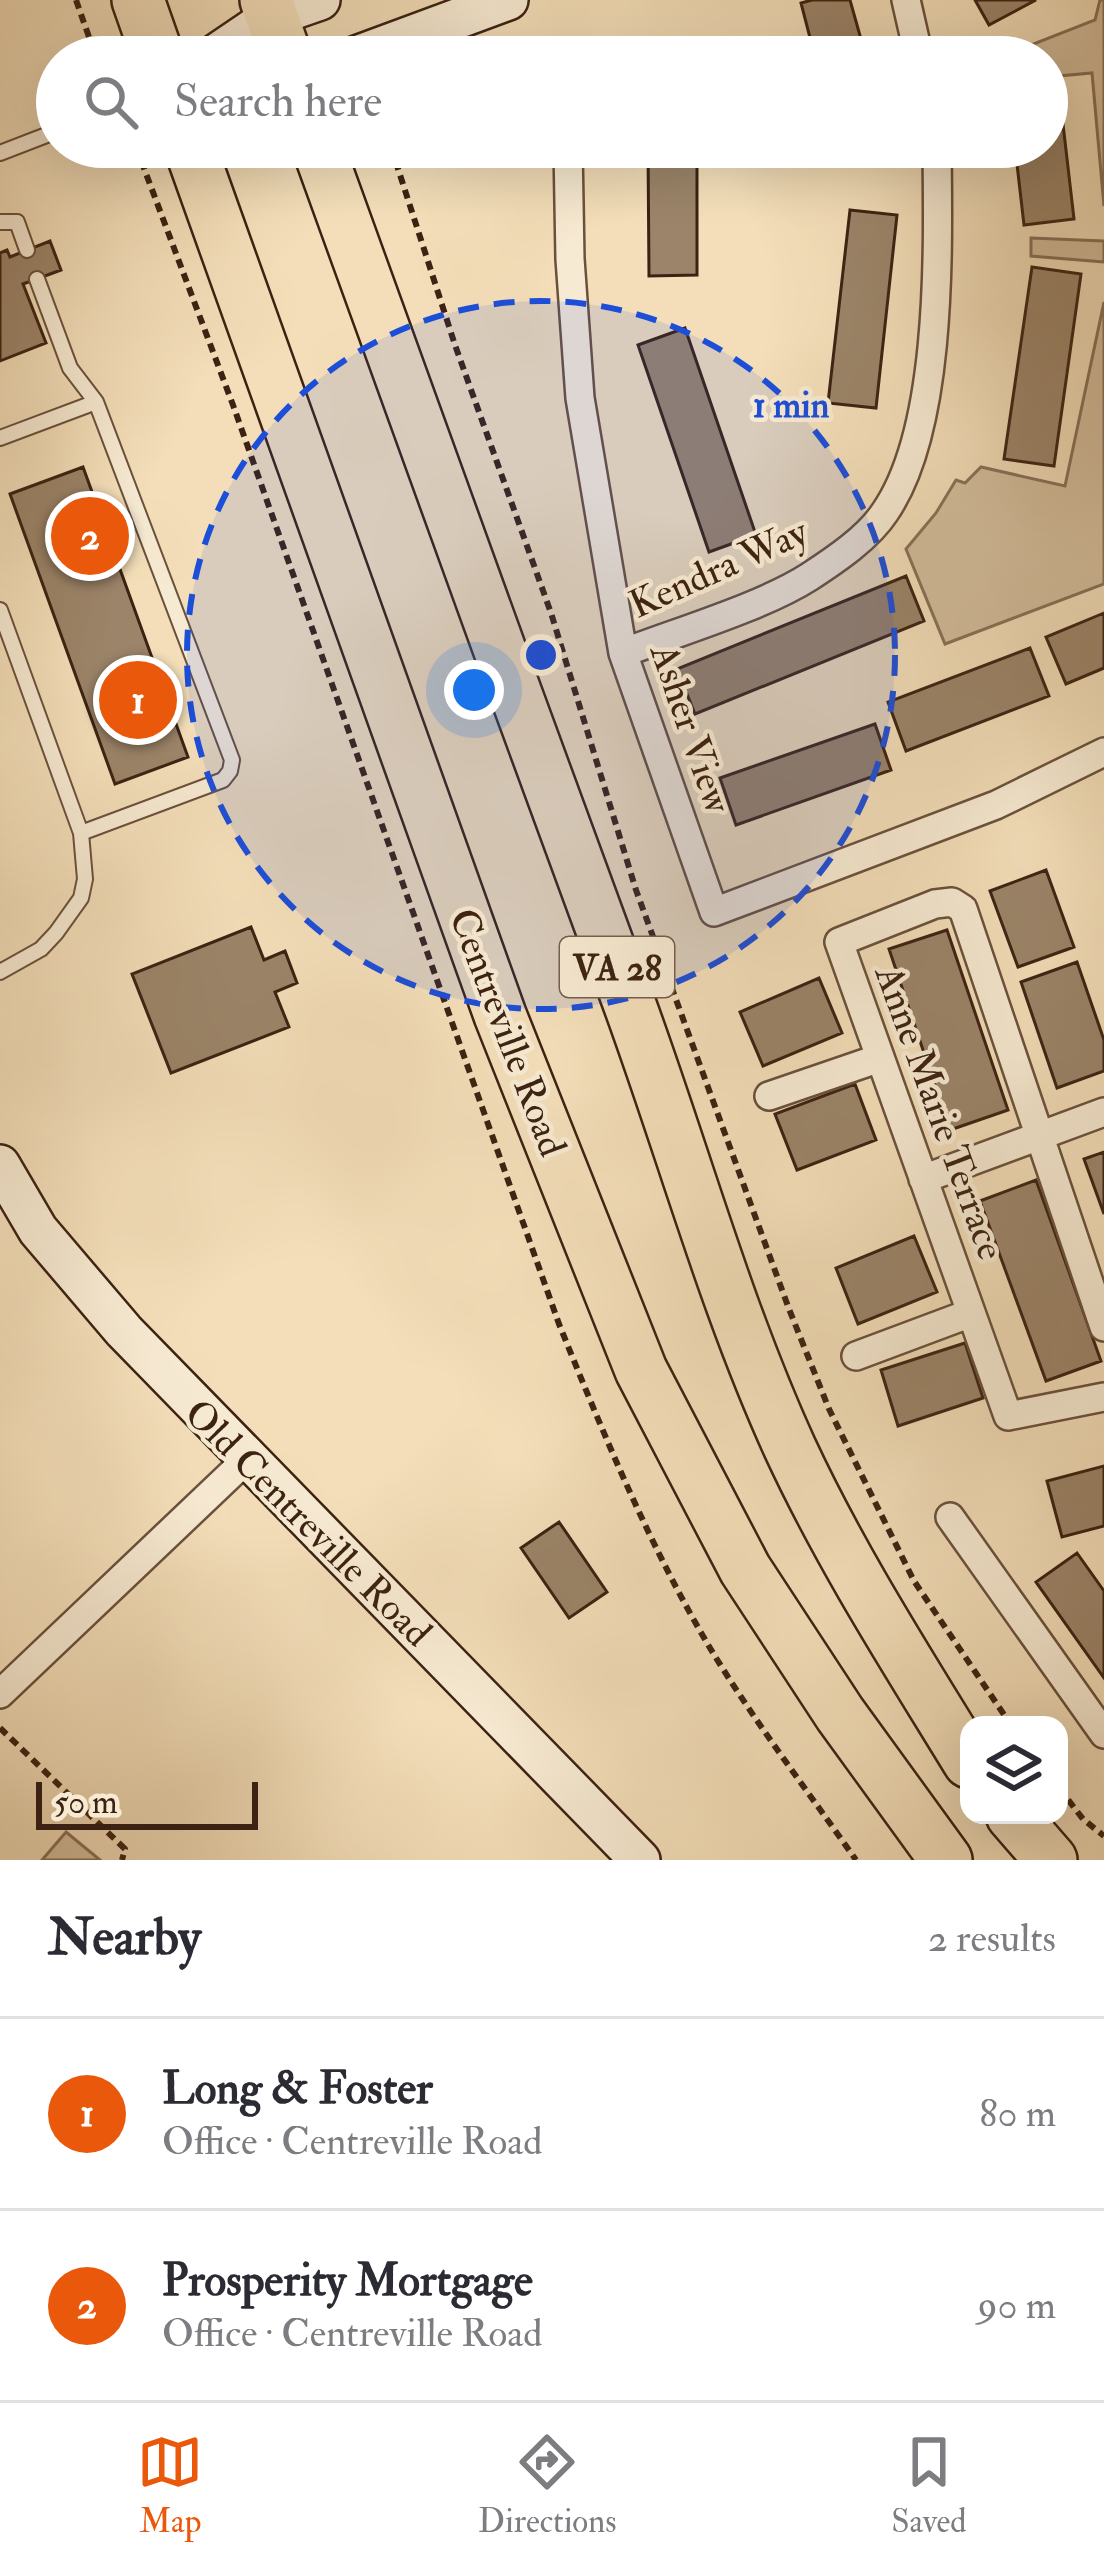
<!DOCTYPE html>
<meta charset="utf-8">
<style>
:root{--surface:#fff;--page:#f2f2f3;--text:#2b2b33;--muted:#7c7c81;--line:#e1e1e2;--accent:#ea580c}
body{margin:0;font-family:"IM FELL Double Pica",serif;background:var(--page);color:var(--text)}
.controls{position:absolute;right:36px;bottom:36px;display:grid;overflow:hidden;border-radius:24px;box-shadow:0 12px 48px #0002}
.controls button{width:108px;height:108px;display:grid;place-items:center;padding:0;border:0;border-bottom:3px solid var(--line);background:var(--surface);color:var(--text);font:60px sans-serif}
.scale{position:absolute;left:36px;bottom:30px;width:222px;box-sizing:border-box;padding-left:12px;border:6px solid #3c2212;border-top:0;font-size:33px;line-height:42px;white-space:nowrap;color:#3c2212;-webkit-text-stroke:9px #f7ead2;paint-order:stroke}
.you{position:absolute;left:474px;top:690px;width:42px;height:42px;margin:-30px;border:9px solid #fff;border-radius:50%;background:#1a73e8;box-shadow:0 0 0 18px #1a73e833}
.badge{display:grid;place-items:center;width:78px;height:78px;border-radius:50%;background:var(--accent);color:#fff;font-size:39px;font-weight:700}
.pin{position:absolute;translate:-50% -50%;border:6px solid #fff;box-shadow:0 3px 12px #0006}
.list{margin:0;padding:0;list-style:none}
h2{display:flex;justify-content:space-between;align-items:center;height:156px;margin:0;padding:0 48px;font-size:51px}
h2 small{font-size:39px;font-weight:400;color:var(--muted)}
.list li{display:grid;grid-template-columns:78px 1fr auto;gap:36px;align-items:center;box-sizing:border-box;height:192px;padding:0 48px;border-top:3px solid var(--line)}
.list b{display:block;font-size:45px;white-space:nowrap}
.list p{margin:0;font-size:39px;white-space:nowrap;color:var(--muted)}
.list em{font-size:39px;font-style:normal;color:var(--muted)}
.icon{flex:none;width:66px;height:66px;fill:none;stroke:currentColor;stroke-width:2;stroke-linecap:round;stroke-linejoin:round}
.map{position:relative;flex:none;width:1104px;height:1860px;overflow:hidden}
.search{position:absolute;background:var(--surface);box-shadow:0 12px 48px #0002;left:36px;right:36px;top:36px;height:132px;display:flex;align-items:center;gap:30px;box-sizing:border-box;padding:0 42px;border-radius:66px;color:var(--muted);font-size:45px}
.sheet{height:540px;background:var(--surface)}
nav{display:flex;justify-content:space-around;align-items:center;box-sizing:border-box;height:168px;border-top:3px solid var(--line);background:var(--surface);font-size:33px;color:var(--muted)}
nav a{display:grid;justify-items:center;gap:6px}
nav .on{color:var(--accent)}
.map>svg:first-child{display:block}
.green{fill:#d4be9d;stroke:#887058;stroke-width:3}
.building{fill:#9b8469;stroke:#3c2212;stroke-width:3}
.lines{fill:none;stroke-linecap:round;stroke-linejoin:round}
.lane-casing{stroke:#6a513c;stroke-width:18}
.street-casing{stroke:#6a513c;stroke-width:32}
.secondary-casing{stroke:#3c2212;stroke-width:44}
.highway-casing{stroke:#3c2212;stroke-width:56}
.path{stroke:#3c2212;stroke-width:6;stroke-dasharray:9 6;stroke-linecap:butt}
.lane{stroke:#f7ead2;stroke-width:14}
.street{stroke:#f7ead2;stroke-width:27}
.secondary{stroke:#f7ead2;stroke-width:39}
.highway{stroke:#f3deb9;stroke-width:51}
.ring{fill:none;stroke:#1d4ed8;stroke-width:6;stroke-dasharray:21 15}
.labels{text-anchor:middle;stroke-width:9;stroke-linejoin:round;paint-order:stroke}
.shield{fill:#f7ead2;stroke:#745e4c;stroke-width:3}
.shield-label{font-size:36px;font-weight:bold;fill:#3c2212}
.street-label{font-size:39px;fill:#3c2212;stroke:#f7ead2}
.centre{fill:#1d4ed8;stroke:#f7ead2;stroke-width:6}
.ring-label{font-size:36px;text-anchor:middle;font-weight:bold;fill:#1d4ed8;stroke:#f7ead2;stroke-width:9;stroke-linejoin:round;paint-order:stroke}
</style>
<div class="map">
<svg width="1104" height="1860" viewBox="0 0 1104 1860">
<rect width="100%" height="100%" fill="#f3deb9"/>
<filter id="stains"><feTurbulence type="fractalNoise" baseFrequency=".00167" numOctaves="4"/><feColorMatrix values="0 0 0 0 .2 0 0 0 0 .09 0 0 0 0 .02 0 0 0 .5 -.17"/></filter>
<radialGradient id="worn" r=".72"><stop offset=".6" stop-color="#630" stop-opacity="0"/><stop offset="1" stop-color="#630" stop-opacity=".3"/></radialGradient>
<path class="green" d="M1100,0h4v206l-12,-133 -45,4v-20h-33l-1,-5 82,-32z
M1031,238l73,3v21l-73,-6z
M1104,302v282l-159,60 -39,-95 30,-36 20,-33 9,3 16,-16 84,19z
M66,1832l34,28h-58z"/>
<path class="building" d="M812,0h38l16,57h-51l-14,-54z
M975,0h61l-47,25z
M1058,81l16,138 -50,6 -9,-78h32v-64z
M648,147h49v128l-48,1z
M840,147h50l1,2 -47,13z
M850,210l47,5 -21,193 -48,-5z
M50,241l11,29 -38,14 23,59 -46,18v-108l7,-3 3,7z
M1032,267l49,7 -27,192 -50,-7z
M685,328l71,207 -47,17 -71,-207z
M83,467l105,290 -73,27 -105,-290z
M906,576l18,45 -229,93 -18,-45z
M1104,613v55l-38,16 -20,-47z
M1030,648l19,48 -143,55 -18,-49z
M875,724l16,46 -155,55 -16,-47z
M1046,870l28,77 -56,20 -28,-76z
M251,927l13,33 21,-9 12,32 -22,9 14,35 -118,46 -39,-99z
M947,930l61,180 -58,20 -61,-181z
M1077,962l27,78v31l-47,17 -36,-106z
M819,978l23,55 -79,33 -23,-54z
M855,1084l21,56 -79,30 -22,-56z
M1104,1152v62l-20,-55z
M1036,1180l65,181 -55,20 -66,-180z
M914,1236l23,56 -79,32 -22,-56z
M965,1343l18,55 -85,28 -17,-56z
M1104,1466v60l-42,11 -15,-56z
M559,1522l48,70 -38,26 -48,-70z
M1077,1553l27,38v87l-68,-96z"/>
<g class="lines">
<defs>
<path id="lane" d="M0,153l57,-22
M0,222h17l10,28
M37,279l33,89 26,34 136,358 -2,11 -7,9 -142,53
M0,438l96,-36
M0,610l81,223 4,46 -4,19 -25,35 -15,16 -41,23"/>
<path id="street" d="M906,0l13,57
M568,147l2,112 10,139 43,255 91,259 282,-107 108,-53
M623,653c54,-21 139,-46 186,-76 26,-17 59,-39 76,-65 58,-84 53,-264 52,-365
M769,1096l111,-38
M923,1179l181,-67
M1104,1327l-141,-418 -11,-7 -17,2 -96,38 169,474 96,-19
M856,1356l115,-43
M950,1517l154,217
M0,1694l248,-236"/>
<path id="secondary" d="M212,57l59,-40 49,-17
M354,57l154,-57
M0,1165l38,65 86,101 516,529"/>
<path id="highway" d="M138,0l20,57
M266,0l20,57
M190,147l310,868 141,355 104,199 95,145 106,146
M318,147c102,281 202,562 306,842 57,153 98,310 166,459 51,110 116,211 179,314
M1012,1815l39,45"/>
</defs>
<use href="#lane" class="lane-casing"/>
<use href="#street" class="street-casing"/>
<use href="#secondary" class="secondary-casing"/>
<use href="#highway" class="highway-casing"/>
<path class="path" d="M76,0l20,57
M136,147l97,258 326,919c45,111 90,221 151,324 44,73 97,142 146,212
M391,147l64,198 96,268 85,277 153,419 40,100 85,172 97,144
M0,1728l125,121 -3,11
M1059,1788l24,31 21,17"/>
<use href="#lane" class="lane"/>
<use href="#street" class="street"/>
<use href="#secondary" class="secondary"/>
<use href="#highway" class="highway"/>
</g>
<circle cx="541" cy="655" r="354" fill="#1d4ed8" fill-opacity=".12"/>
<circle class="ring" cx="541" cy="655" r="354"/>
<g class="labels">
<rect class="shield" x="560" y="937" width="114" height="60" rx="9"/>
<g class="shield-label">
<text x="617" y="980">VA 28</text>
</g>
<g class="street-label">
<text transform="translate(718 567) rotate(-24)" y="14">Kendra Way</text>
<text transform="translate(692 728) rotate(71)" y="14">Asher View</text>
<text transform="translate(509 1032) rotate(69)" y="14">Centreville Road</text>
<text transform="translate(941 1112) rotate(70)" y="14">Anne Marie Terrace</text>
<text transform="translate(309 1522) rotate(45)" y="14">Old Centreville Road</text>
</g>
</g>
<circle cx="541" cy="655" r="18" class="centre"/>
<g class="ring-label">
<text x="791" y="417">1 min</text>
</g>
<rect width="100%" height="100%" filter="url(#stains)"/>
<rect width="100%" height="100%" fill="url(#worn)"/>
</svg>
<div class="controls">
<button><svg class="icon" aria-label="layers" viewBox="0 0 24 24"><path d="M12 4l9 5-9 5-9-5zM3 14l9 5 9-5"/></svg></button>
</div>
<div class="scale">50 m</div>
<div class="you"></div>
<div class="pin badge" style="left:138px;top:700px">1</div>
<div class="pin badge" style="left:90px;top:536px">2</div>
<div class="search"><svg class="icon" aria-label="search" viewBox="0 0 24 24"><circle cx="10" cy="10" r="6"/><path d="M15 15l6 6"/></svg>Search here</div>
</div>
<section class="sheet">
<h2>Nearby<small>2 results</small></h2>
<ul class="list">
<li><span class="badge">1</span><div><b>Long &amp; Foster</b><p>Office · Centreville Road</p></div><em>80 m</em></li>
<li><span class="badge">2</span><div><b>Prosperity Mortgage</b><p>Office · Centreville Road</p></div><em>90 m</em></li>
</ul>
</section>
<nav>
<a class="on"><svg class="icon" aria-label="map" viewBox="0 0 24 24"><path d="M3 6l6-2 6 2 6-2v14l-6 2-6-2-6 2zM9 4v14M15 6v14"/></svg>Map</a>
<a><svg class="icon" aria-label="directions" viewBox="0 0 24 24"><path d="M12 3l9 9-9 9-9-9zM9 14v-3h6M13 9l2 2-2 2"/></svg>Directions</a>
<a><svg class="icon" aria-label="saved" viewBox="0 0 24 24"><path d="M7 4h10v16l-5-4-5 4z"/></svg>Saved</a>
</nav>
